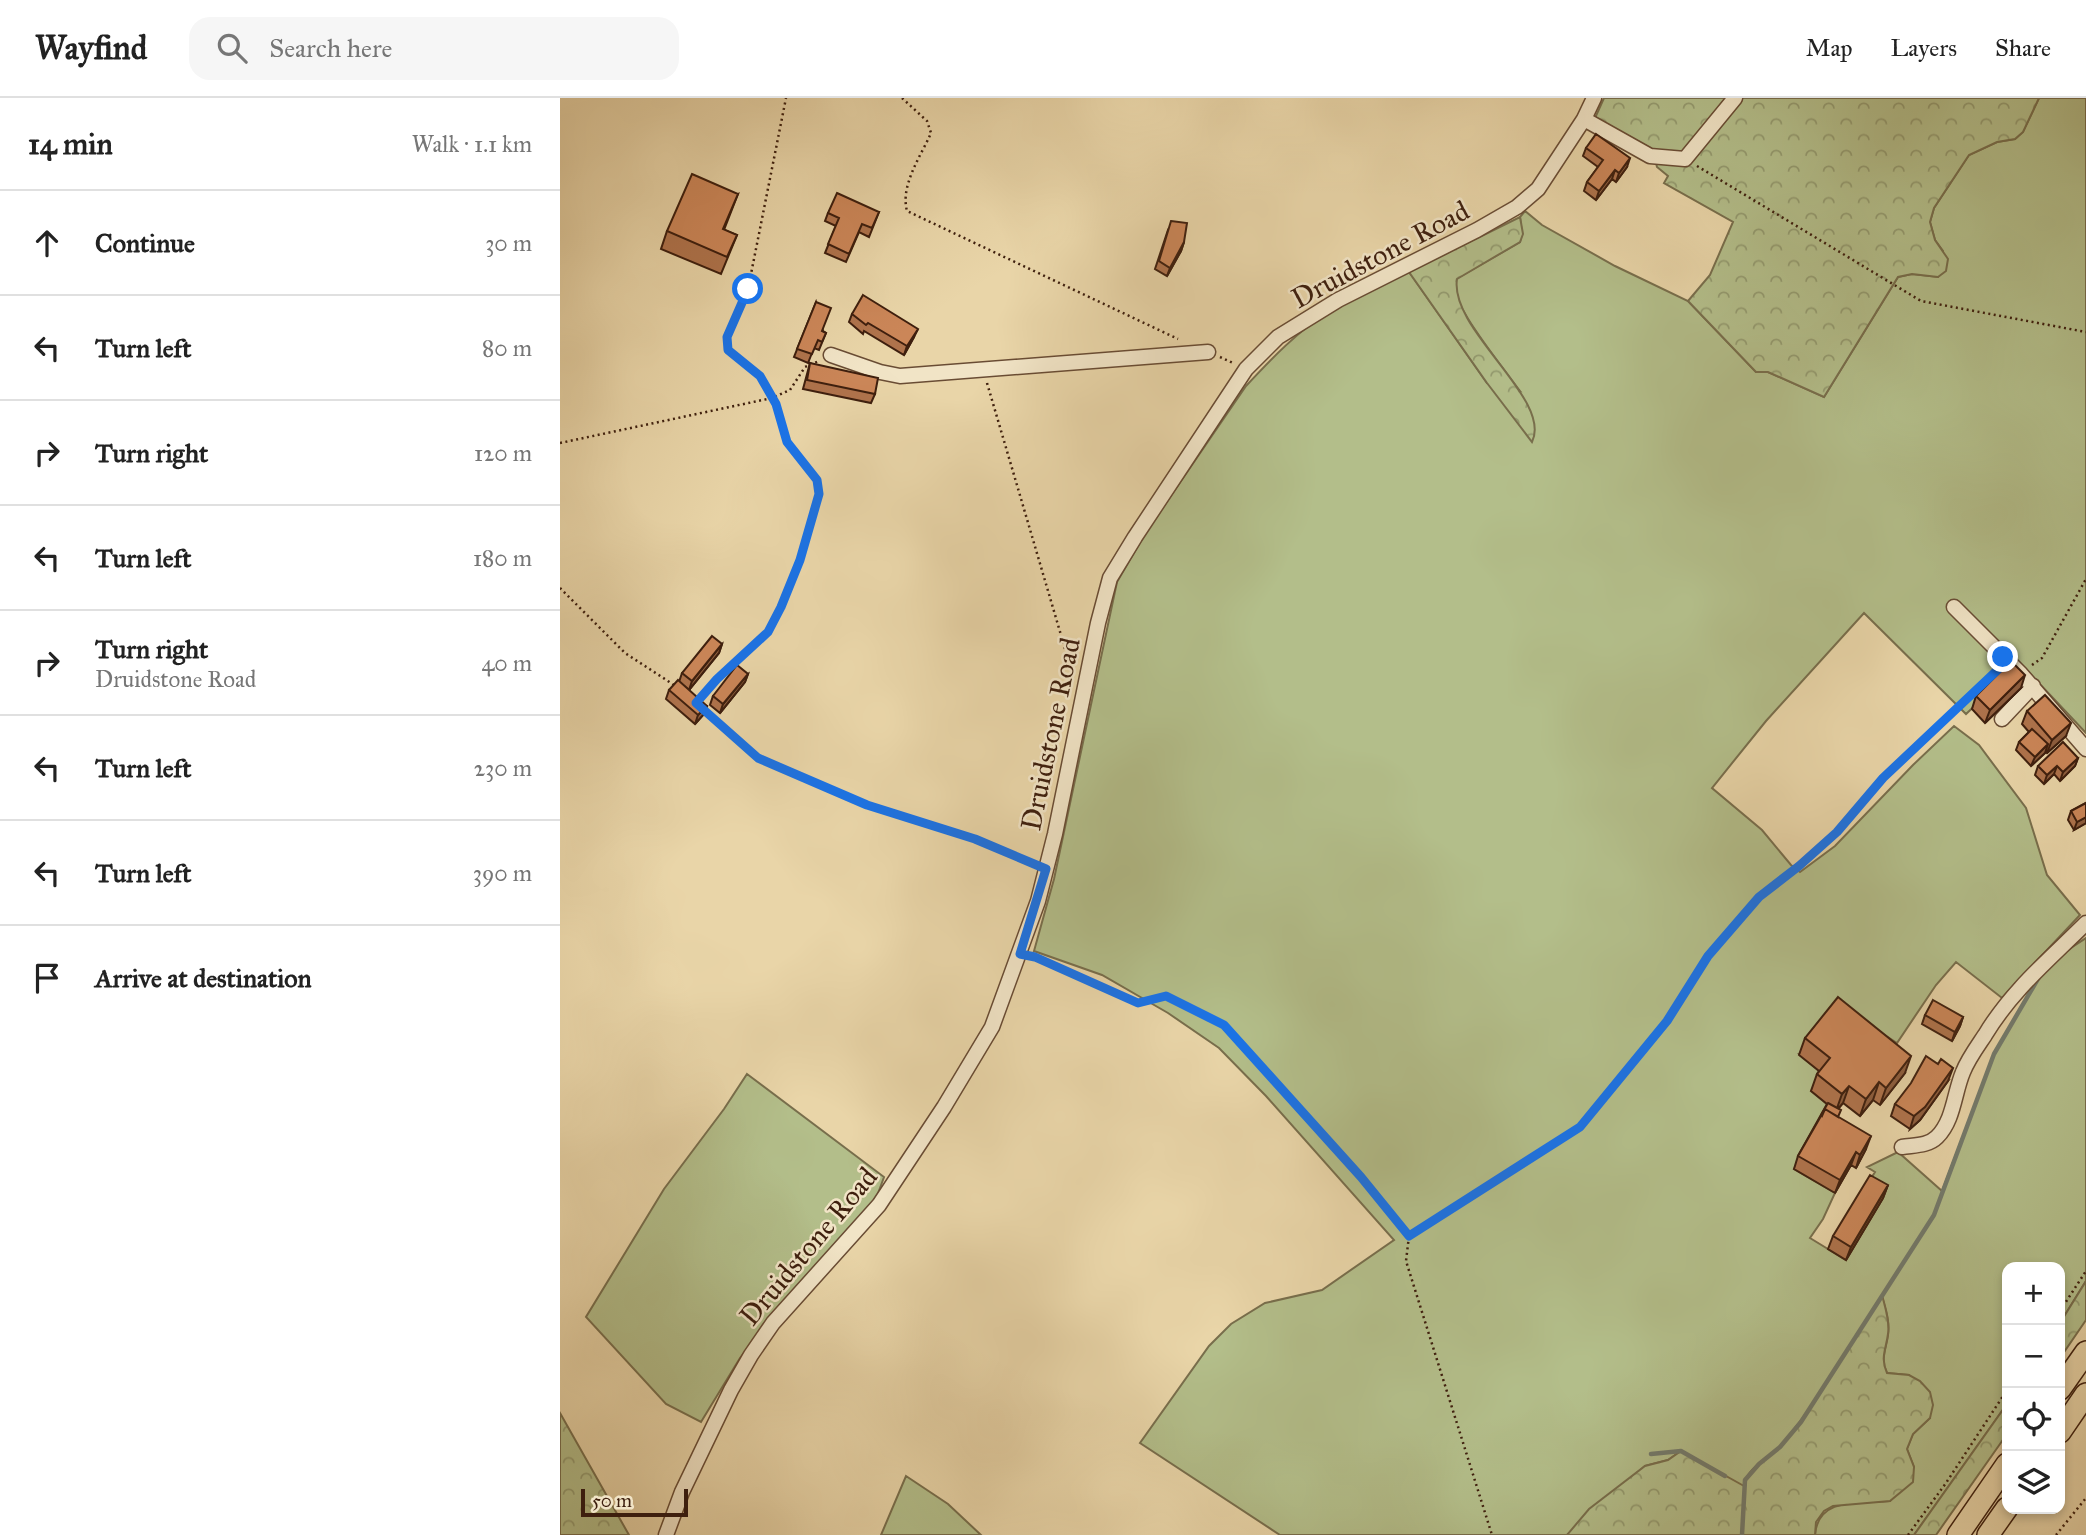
<!DOCTYPE html>
<meta charset="utf-8">
<style>
:root{--surface:#fff;--page:#f6f6f6;--text:#222;--muted:#767676;--line:#e0e0e0}
body{margin:0;font-family:"IM FELL Great Primer",serif;background:var(--page);color:var(--text)}
.controls{position:absolute;right:21px;bottom:21px;display:grid;overflow:hidden;border-radius:14px;box-shadow:0 4px 10px #0003}
.controls button{width:63px;height:63px;display:grid;place-items:center;padding:0;border:0;border-bottom:2px solid var(--line);background:var(--surface);color:var(--text);font:35px sans-serif}
.scale{position:absolute;left:21px;bottom:18px;width:107px;box-sizing:border-box;padding-left:7px;border:4px solid #3e1f0e;border-top:0;font-size:19px;line-height:24px;white-space:nowrap;color:#3e1f0e;-webkit-text-stroke:5px #f1e4c6;paint-order:stroke}
.stop{position:absolute;width:21px;height:21px;margin:-16px;border:5px solid #1a73e8;border-radius:50%;background:#fff}
.stop.end{background:#1a73e8;border-color:#fff;box-shadow:0 2px 7px #0008}
.list{margin:0;padding:0;list-style:none}
h2{display:flex;justify-content:space-between;align-items:center;height:91px;margin:0;padding:0 28px;font-size:30px}
h2 small{font-size:23px;font-weight:400;color:var(--muted)}
.list li{display:grid;grid-template-columns:46px 1fr auto;gap:21px;align-items:center;box-sizing:border-box;height:105px;padding:0 28px;border-top:2px solid var(--line)}
.list b{display:block;font-size:26px;white-space:nowrap}
.list p{margin:0;font-size:23px;white-space:nowrap;color:var(--muted)}
.list em{font-size:23px;font-style:normal;color:var(--muted)}
.icon{flex:none;width:38px;height:38px;fill:none;stroke:currentColor;stroke-width:2;stroke-linecap:round;stroke-linejoin:round}
.map{position:relative;flex:none;width:1526px;height:1437px;overflow:hidden}
header{display:flex;align-items:center;gap:42px;box-sizing:border-box;height:98px;padding:0 35px;background:var(--surface);border-bottom:2px solid var(--line)}
header strong{font-size:33px}
nav{display:flex;gap:38px;margin-inline-start:auto;font-size:24px}
.search{width:490px;height:63px;background:var(--page);display:flex;align-items:center;gap:18px;box-sizing:border-box;padding:0 24px;border-radius:21px;color:var(--muted);font-size:26px}
main{display:flex}
aside{flex:1;background:var(--surface)}
.map>svg:first-child{display:block}
.grass{fill:#b3be8a;stroke:#786e4c;stroke-width:2}
.forest{fill:url(#forest-crowns);stroke:#786e4c;stroke-width:2}
.lines{fill:none;stroke-linecap:round;stroke-linejoin:round}
.stream{stroke:#737b6d;stroke-width:4.5}
.minor-casing{stroke:#694c34;stroke-width:17}
.highway-casing{stroke:#3e1f0e;stroke-width:24}
.path{stroke:#3e1f0e;stroke-width:2.5;stroke-dasharray:2 3.5;stroke-linecap:butt}
.minor{stroke:#f1e4c6;stroke-width:14}
.highway{stroke:#e9d5a8;stroke-width:21}
.wall{fill:#af734c;stroke:#3e1f0e;stroke-width:2}
.shaded-wall{fill:#8e5e3e;stroke:#3e1f0e;stroke-width:2}
.building{fill:#cb8658;stroke:#3e1f0e;stroke-width:2}
.route{stroke:#1a73e8;stroke-width:9}
.labels{text-anchor:middle;stroke-width:5;stroke-linejoin:round;paint-order:stroke}
.street-label{font-size:28px;fill:#3e1f0e;stroke:#f1e4c6}
</style>
<header>
<strong>Wayfind</strong>
<div class="search"><svg class="icon" aria-label="search" viewBox="0 0 24 24"><circle cx="10" cy="10" r="6"/><path d="M15 15l6 6"/></svg>Search here</div>
<nav><a>Map</a><a>Layers</a><a>Share</a></nav>
</header>
<main>
<aside>
<h2>14 min<small>Walk · 1.1 km</small></h2>
<ul class="list">
<li><svg class="icon" aria-label="ahead" viewBox="0 0 24 24"><path d="M12 20V5M6 11l6-6 6 6"/></svg><div><b>Continue</b></div><em>30 m</em></li>
<li><svg class="icon" aria-label="left" viewBox="0 0 24 24"><path d="M17 20v-9H6M10 6l-5 5 5 5"/></svg><div><b>Turn left</b></div><em>80 m</em></li>
<li><svg class="icon" aria-label="right" viewBox="0 0 24 24"><path d="M7 20v-9h11M14 6l5 5-5 5"/></svg><div><b>Turn right</b></div><em>120 m</em></li>
<li><svg class="icon" aria-label="left" viewBox="0 0 24 24"><path d="M17 20v-9H6M10 6l-5 5 5 5"/></svg><div><b>Turn left</b></div><em>180 m</em></li>
<li><svg class="icon" aria-label="right" viewBox="0 0 24 24"><path d="M7 20v-9h11M14 6l5 5-5 5"/></svg><div><b>Turn right</b><p>Druidstone Road</p></div><em>40 m</em></li>
<li><svg class="icon" aria-label="left" viewBox="0 0 24 24"><path d="M17 20v-9H6M10 6l-5 5 5 5"/></svg><div><b>Turn left</b></div><em>230 m</em></li>
<li><svg class="icon" aria-label="left" viewBox="0 0 24 24"><path d="M17 20v-9H6M10 6l-5 5 5 5"/></svg><div><b>Turn left</b></div><em>390 m</em></li>
<li><svg class="icon" aria-label="arrive" viewBox="0 0 24 24"><path d="M6 21V4h12l-3 4 3 4H6"/></svg><div><b>Arrive at destination</b></div></li>
</ul>
</aside>
<div class="map">
<svg width="1526" height="1437" viewBox="0 0 1526 1437">
<defs>
<pattern id="forest-crowns" width="20" height="18" patternUnits="userSpaceOnUse" patternTransform="scale(1.75)"><rect width="20" height="18" fill="#b3be8a"/><path d="M2 6a3 3 0 1 1 6 0M12 15a3 3 0 1 1 6 0" fill="none" stroke="#939a6f"/></pattern>
</defs>
<rect width="100%" height="100%" fill="#e9d5a8"/>
<filter id="stains"><feTurbulence type="fractalNoise" baseFrequency=".00286" numOctaves="4"/><feColorMatrix values="0 0 0 0 .2 0 0 0 0 .09 0 0 0 0 .02 0 0 0 .5 -.17"/></filter>
<radialGradient id="worn" r=".72"><stop offset=".6" stop-color="#630" stop-opacity="0"/><stop offset="1" stop-color="#630" stop-opacity=".3"/></radialGradient>
<path class="grass" d="M1479,0h47v635l-66,-70 -54,51 -102,-101 -98,108 -54,67 50,42 29,35 9,7 35,-26 78,-81 41,-39 25,19 47,63 21,67 33,40 -78,83 -46,-36 -20,23 -39,58 -20,-13 -78,24 25,21 -13,16 17,14 -9,14 2,3 -27,47 41,24 -12,26 -13,19 36,22 19,-72 10,-16 -8,-5 31,-15 44,39 52,-137 46,-79 14,-16 32,-21v343l-26,42v-56h-53v137l-93,131h-99c3,-39 45,-31 75,-34l24,-34 -7,-18 6,-15 17,-16 -21,-43 -22,-2c-7,-14 -1,-23 1,-38 2,-13 -3,-27 -6,-39 -32,49 -61,103 -99,148 -12,14 -37,23 -39,43l-63,-36 -13,9 -23,6 -78,69h-287l-140,-92 69,-97 22,-22 34,-21 57,-13 72,-50 -128,-144 -47,-48 -51,-35 -66,-38 -68,-24 20,-72 63,-297 29,-50 100,-146c26,-28 52,-55 85,-76 24,-15 52,-25 78,-38l78,111 33,8c-14,-19 -63,-80 -65,-101 0,-3 1,-7 1,-11l64,-37 2,-8 -2,-17 5,-6 17,14 73,41 73,35 68,71h12l56,25 74,-120 14,-3 26,3 5,-26 -8,-11 -5,-18 4,-14 35,-53 28,-13 18,-3 8,-7z
M187,976l137,103 -8,22 -91,102 -45,57 -39,64 -35,-18 -80,-87 78,-128 60,-80z
M346,1378l42,28 33,31h-100z"/>
<path class="forest" d="M1044,0h435l-16,34 -8,7 -18,3 -28,13 -35,53 -4,14 5,18 13,19 -2,12 -8,6 -26,-3 -14,3 -74,120 -56,-25h-12l-68,-71 22,-26 23,-53 -69,-39 4,-7 -11,-9 -5,-18 -57,-31z
M960,119l3,17 -3,8 -63,37c-8,51 96,120 75,163l-45,-59 -78,-111z
M1526,1183v39l-26,38v-35z
M1322,1197c3,12 8,26 6,39 -2,15 -8,24 -1,39l22,2 11,6 10,11 3,13 -3,13 -17,16 -6,15 7,18 -1,15 -23,19 -57,5 -9,5 -8,11 -1,13h-248l22,-26 56,-43 23,-6 13,-9 63,35c2,-19 28,-29 39,-43 38,-45 67,-99 99,-148z
M1447,1306v30l-71,101h-22z
M0,1315l69,122h-69z"/>
<g class="lines">
<path class="stream" d="M1091,1356l30,-3 44,25
M1182,1437l3,-55 14,-16 21,-17 21,-25 133,-207 60,-161 45,-77"/>
<defs>
<path id="minor" d="M1024,21l66,37 35,3 50,-61
M271,257l49,17 20,4 308,-24
M1394,509l67,67 65,75
M1442,621l31,-33
M1342,1049c12,-2 26,-1 35,-10 17,-17 17,-44 26,-65 5,-13 14,-25 22,-37 27,-45 65,-76 101,-112
M106,1437l16,-43 49,-102 20,-35 22,-32 106,-118 65,-98 48,-80 46,-126 17,-67 43,-211 12,-45 25,-41 111,-168 32,-32 60,-37 139,-70 40,-23 21,-18 46,-70 10,-21"/>
<path id="highway" d="M1500,1291l26,-37
M1500,1334l26,-38
M1398,1437l49,-71
M1428,1437l19,-27"/>
</defs>
<use href="#minor" class="minor-casing"/>
<use href="#highway" class="highway-casing"/>
<path class="path" d="M342,0l25,23 4,12c-10,23 -31,52 -24,78l271,128
M1137,68l224,135 165,31
M660,259l13,6
M427,285l81,276 9,4
M0,345l212,-45 18,-8 15,-23 14,-6
M0,490l65,65 49,32
M1472,567l10,-7 44,-79
M137,604l20,-23 51,-47 13,-25 19,-47 19,-66 -2,-15 -30,-37 -11,-38 -17,-28 -31,-26 -1,-13 21,-48 38,-191
M144,611l54,49 109,47 108,35 58,23
M473,859l105,46 28,-7 58,29 137,152 48,59 -3,25 86,274
M849,1138l171,-109 87,-105 41,-66 51,-59 40,-31 38,-34 46,-54 116,-109
M1500,1213l26,-40
M1348,1437l38,-52 61,-93
M1496,1437l30,-37"/>
<use href="#minor" class="minor"/>
<use href="#highway" class="highway"/>
</g>
<path class="wall" d="M1026,50l41,19 -11,15 -4,-3 -16,21 -12,-9 3,-9 11,-15 -15,-11z
M178,96l-14,36 13,5 -16,39 -60,-25 6,-18z
M319,114l-10,25 -10,-5 -13,30 -21,-9 11,-27 -11,-5 3,-8z
M608,132l16,12 -3,9 -14,25 -12,-7z
M256,204l7,29 3,2 -7,17 -5,-2 -6,15 -14,-6z
M292,216l62,23 -10,18 -40,-24 -1,3 -14,-12z
M250,265l65,31 -4,9 -68,-14z
M162,546l-3,9 -30,37 -10,-8 3,-9z
M188,576l-3,8 -25,31 -10,-8 3,-9z
M1461,590l-36,35 -13,-14 4,-13z
M109,592l38,16 -3,8 -9,10 -29,-25z
M1467,613l39,25 -19,17 -2,-2v2l-14,13 -15,-16 3,-8 10,-10 -7,-8z
M1518,660l-3,8 -15,15 -6,-7 -10,10 -9,-9 3,-9z
M1526,705v20l-12,7 -6,-10 3,-9z
M1365,917l38,2 -3,9 -8,15 -30,-17z
M1245,940l100,35 -25,32 -7,-5 -13,16 -17,-13 -5,6v8l28,32 -10,19 -5,-3 -16,28 -41,-24 4,-13 29,-52 -16,-13 6,-17 2,-3 -20,-16z
M1388,983l-28,39 -10,9 -19,-13 4,-12z
M1328,1087l-5,13 -37,62 -18,-11 5,-13z"/>
<path class="shaded-wall" d="M1070,60l-3,9 -11,15 3,-9z
M1055,72l-3,9 -16,21 3,-9z
M624,144l-3,9 -14,25 3,-8z
M358,231l-4,8 -10,18 3,-9z
M162,546l-3,9 -30,37 3,-9z
M188,576l-3,8 -25,31 3,-9z
M1465,577l-4,13 -36,35 5,-13z
M147,608l-3,8 -9,10 3,-9z
M1511,625l-5,13 -19,17 5,-13z
M1488,646l-3,9 -14,13 4,-9z
M1518,660l-3,8 -15,15 3,-9z
M1497,668l-3,8 -10,10 3,-9z
M1526,719v6l-12,7 3,-8z
M1403,919l-3,9 -8,15 3,-9z
M1351,958l-6,17 -25,32 6,-17z
M1393,970l-5,13 -28,39 -10,9 4,-13z
M1319,984l-6,18 -13,16 6,-17z
M1289,988l-6,17 -7,8 6,-17z
M1311,1038l-5,13 -10,19 4,-13z
M1296,1054l-5,13 -16,28 5,-13z
M1328,1087l-5,13 -37,62 5,-13z"/>
<path class="building" d="M1036,36l34,24 -11,15 -4,-3 -16,21 -12,-9 16,-22 -17,-12z
M132,76l46,20 -15,35 14,6 -10,22 -60,-26z
M277,95l42,19 -7,16 -10,-4 -13,30 -21,-10 11,-26 -11,-5z
M611,123l16,2 -3,19 -14,26 -11,-7z
M303,197l55,34 -11,17 -39,-23 -2,2 -14,-11z
M256,204l15,6 -9,23 4,2 -4,9 -4,-2 -6,14 -15,-5z
M250,265l68,15 -3,16 -68,-14z
M152,538l10,8 -30,37 -10,-8z
M1451,563l14,14 -35,35 -14,-14z
M177,567l11,9 -25,30 -10,-8z
M118,582l29,26 -9,9 -29,-25z
M1485,597l26,28 -19,17 -25,-29z
M1472,631l16,15 -13,13 -16,-15z
M1503,644l15,16 -15,14 -6,-6 -10,9 -9,-9z
M1526,705v14l-9,5 -6,-11z
M1278,899l73,59 -25,32 -7,-6 -13,17 -17,-13 -7,8 -25,-20 13,-16 -25,-20z
M1373,902l30,17 -8,15 -30,-17z
M1366,958l12,8 3,-5 12,9 -28,39 -11,9 -19,-12 16,-21z
M1268,1005l13,7 -3,7 -13,-8 -3,7 -1,-1z
M1265,1011l46,27 -11,19 -4,-3 -16,28 -42,-24z
M1310,1077l18,10 -37,62 -18,-11z"/>
<g class="lines">
<path class="route" d="M188,191l-21,48 1,13 32,26 16,28 11,38 30,38 2,14 -19,66 -19,47 -13,25 -51,47 -21,24 62,55 109,47 108,34 71,30 -26,85 15,3 103,46 28,-7 58,29 137,152 48,59 171,-109 87,-106 41,-65 51,-59 40,-31 38,-34 46,-54 124,-117 -4,-4"/>
</g>
<g class="labels">
<g class="street-label">
<text transform="translate(820 156) rotate(-28)" y="10">Druidstone Road</text>
<text transform="translate(490 636) rotate(-78)" y="10">Druidstone Road</text>
<text transform="translate(248 1148) rotate(-50)" y="10">Druidstone Road</text>
</g>
</g>
<rect width="100%" height="100%" filter="url(#stains)"/>
<rect width="100%" height="100%" fill="url(#worn)"/>
</svg>
<div class="controls">
<button>+</button>
<button>−</button>
<button><svg class="icon" aria-label="locate" viewBox="0 0 24 24"><circle cx="12" cy="12" r="6"/><path d="M12 2v4M12 18v4M2 12h4M18 12h4"/></svg></button>
<button><svg class="icon" aria-label="layers" viewBox="0 0 24 24"><path d="M12 4l9 5-9 5-9-5zM3 14l9 5 9-5"/></svg></button>
</div>
<div class="scale">50 m</div>
<div class="stop" style="left:188px;top:191px"></div>
<div class="stop end" style="left:1443px;top:559px"></div>
</div>
</main>
